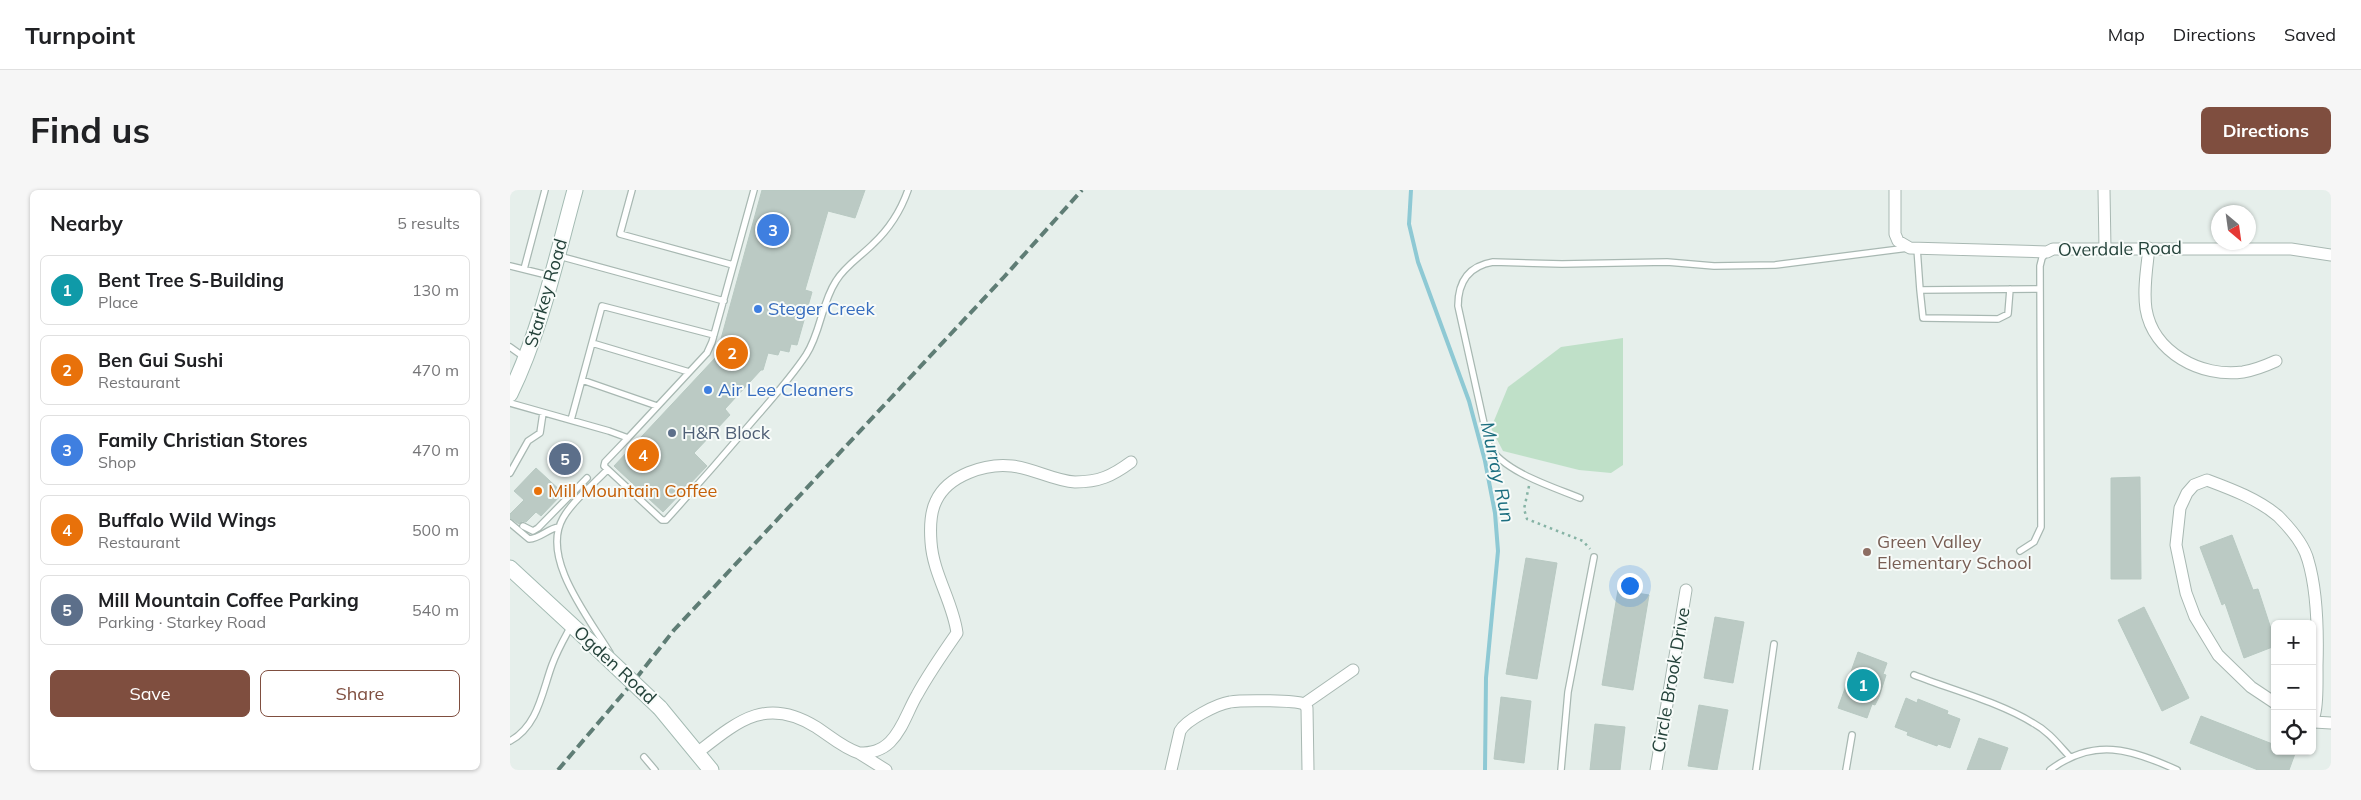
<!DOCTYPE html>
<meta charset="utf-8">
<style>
:root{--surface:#fff;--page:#f6f6f6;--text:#202124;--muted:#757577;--line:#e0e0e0;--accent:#7f4e3f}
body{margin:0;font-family:Mulish,sans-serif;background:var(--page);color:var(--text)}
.controls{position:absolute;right:15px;bottom:15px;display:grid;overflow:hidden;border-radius:8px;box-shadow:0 1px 4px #0004}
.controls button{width:45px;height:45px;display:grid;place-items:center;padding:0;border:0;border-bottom:1px solid var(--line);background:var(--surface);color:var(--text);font:25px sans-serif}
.compass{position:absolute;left:1701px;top:15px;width:45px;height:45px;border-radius:50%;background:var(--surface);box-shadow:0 1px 4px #0004;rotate:151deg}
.you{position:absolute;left:1119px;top:395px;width:18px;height:18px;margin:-12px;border:4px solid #fff;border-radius:50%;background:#1a73e8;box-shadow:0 0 0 8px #1a73e833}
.badge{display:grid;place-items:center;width:32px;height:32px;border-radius:50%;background:var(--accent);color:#fff;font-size:16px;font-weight:700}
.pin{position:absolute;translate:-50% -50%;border:2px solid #fff;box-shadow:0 1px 5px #0006}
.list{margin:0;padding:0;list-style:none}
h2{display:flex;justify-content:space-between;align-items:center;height:65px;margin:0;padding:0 20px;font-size:21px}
h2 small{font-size:16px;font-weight:400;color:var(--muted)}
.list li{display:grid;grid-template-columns:32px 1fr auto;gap:15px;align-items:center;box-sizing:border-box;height:70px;margin:0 10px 10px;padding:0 10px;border:1px solid var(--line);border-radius:8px}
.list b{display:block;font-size:19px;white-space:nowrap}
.list p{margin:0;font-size:16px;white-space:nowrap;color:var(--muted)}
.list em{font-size:16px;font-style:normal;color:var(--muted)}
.actions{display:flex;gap:10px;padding:15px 20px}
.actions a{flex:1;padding:11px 0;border:1px solid var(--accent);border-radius:8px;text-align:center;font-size:18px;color:var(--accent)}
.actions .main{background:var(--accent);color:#fff}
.icon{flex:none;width:28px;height:28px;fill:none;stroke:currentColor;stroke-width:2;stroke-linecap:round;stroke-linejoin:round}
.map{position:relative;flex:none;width:1821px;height:580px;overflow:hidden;border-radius:8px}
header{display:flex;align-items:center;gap:30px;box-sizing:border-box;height:70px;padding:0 25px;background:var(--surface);border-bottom:1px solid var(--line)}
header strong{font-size:24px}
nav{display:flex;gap:28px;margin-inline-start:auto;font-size:18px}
.intro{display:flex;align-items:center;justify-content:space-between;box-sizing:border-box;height:120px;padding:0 30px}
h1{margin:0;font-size:35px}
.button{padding:12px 22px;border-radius:8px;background:var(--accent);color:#fff;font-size:18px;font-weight:700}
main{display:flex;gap:30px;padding:0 30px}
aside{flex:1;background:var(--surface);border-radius:8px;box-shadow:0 1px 4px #0004}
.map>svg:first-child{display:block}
.green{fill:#bfe0c8}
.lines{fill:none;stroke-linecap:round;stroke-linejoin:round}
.stream{stroke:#8ec9d4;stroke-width:4}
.building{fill:#bbcac4;stroke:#b8c9c2}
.lane-casing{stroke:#a8b8b2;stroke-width:8}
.street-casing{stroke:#a8b8b2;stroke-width:13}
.secondary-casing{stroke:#a4bbb3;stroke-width:17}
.path{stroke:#86b3a5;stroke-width:2.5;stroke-dasharray:2.5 4;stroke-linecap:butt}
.lane{stroke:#fff;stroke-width:5.5}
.street{stroke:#fff;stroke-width:11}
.secondary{stroke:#fff;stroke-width:15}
.rail{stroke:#5f7d75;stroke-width:4;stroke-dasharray:10 5;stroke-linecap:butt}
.secondary-bridge-casing{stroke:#a4bbb3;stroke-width:17;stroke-linecap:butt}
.secondary-bridge{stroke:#fff;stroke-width:15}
.shop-dot{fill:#3f7fe0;stroke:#f7fbf9;stroke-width:2}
.service-dot{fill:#5c6f8a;stroke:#f7fbf9;stroke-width:2}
.food-dot{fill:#e8710a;stroke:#f7fbf9;stroke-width:2}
.education-dot{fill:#8d6e63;stroke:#f7fbf9;stroke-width:2}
.labels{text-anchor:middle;stroke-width:4;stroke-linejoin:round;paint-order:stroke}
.street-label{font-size:18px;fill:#24423a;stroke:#f7fbf9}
.shop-label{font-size:18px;fill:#366cbe;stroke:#f7fbf9;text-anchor:start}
.service-label{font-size:18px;fill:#4e5e75;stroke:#f7fbf9;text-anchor:start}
.food-label{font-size:18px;fill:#c56008;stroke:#f7fbf9;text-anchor:start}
.education-label{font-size:18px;fill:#785e54;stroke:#f7fbf9;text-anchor:start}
.water-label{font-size:19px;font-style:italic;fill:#1c6f80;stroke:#f7fbf9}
</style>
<header>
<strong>Turnpoint</strong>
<nav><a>Map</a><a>Directions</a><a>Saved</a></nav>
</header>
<div class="intro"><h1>Find us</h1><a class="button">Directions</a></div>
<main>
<aside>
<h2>Nearby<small>5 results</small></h2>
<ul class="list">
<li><span class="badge" style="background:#0f9aa8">1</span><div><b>Bent Tree S-Building</b><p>Place</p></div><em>130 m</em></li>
<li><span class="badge" style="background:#e8710a">2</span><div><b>Ben Gui Sushi</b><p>Restaurant</p></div><em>470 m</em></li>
<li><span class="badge" style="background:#3f7fe0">3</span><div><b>Family Christian Stores</b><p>Shop</p></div><em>470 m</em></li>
<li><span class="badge" style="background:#e8710a">4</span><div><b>Buffalo Wild Wings</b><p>Restaurant</p></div><em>500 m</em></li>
<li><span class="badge" style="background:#5c6f8a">5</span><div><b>Mill Mountain Coffee Parking</b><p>Parking · Starkey Road</p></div><em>540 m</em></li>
</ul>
<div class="actions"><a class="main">Save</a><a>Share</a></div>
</aside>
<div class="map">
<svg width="1821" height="580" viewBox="0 0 1821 580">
<rect width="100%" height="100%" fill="#e6efeb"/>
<path class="green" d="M1113,148v127l-12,8 -32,-3 -76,-19 -12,-23 17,-41 53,-40z"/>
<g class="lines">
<path class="stream" d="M901,0l-2,34 9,38 51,139 16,60 10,52 3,38 -12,127 -1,92"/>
</g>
<path class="building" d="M252,0h103l-10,28 -27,-7 -23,79 7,2 -15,53 -6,-1 -2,8 -9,-2 -2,5 -10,-2 -5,17h-2l-36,39 5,6 -36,38 13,13 -44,46 -49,-46 102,-109z
M26,278l27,25 -22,23 -5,-4 -10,10 -4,-1 -3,3 -9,-6v-4l14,-14 -10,-9z
M1630,287l1,102h-30v-101z
M1722,345l21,55 5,-1 17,52v5l-31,12 -19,-55 -3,2 -22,-58z
M1016,368l31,5 -20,116 -31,-5z
M1108,400l31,5 -16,95 -31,-5z
M1634,417l45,91 -27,13 -44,-91z
M1205,427l29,5 -11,61 -29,-5z
M1348,462l29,11 -4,11 3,1 -7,22 -4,8 -3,-1 -5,14 -29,-10z
M991,507l30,4 -7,62 -30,-4z
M1396,508l11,5 1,-4 30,12 -1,3 13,5 -10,29 -12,-4 -1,2 -30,-11 1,-3 -13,-5z
M1189,515l29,5 -11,60 -29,-4z
M1691,526l74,29v6h21l-7,19h-31l-68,-27z
M1085,534l30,3 -5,43h-30z
M1469,548l29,10 -8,22h-33z"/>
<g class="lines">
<defs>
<path id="lane" d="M122,0l-12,44 113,31
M1407,58l3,42 120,-1
M49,66l165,45
M0,76l41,10
M14,79l21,-79
M1410,100l3,28 75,1 10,-5 2,-25
M82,153l97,29
M0,157l14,10
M72,190l75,26
M0,213l99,28 19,7 79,-85 5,-11 42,-152
M61,230l31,-114 112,29
M118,248l-23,24 -1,4 58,54h4c29,-32 57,-64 85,-97 19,-22 39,-44 55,-68 15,-23 15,-51 30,-74 9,-15 24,-24 37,-37 15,-14 28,-34 35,-54
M97,280c-14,15 -34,30 -44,48 -23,40 26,100 47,135
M0,283l18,-32 12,-8 3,-20
M1070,308c-27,-11 -76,-26 -91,-52l-31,-140c0,-25 11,-40 35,-44l69,2 105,-2 47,4 61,-1 133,-17
M0,333l19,16c12,-1 18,-10 30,-12
M13,336l10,5 5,-3 49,-50
M1510,361l14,-9 7,-15 -1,-261 2,-8 5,-6
M1404,485c38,15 85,27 119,48 15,8 25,21 37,34
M0,551c28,-15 32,-49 42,-76 5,-14 12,-26 19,-39
M134,567l11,13
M1051,580l7,-78 26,-135
M1246,580l18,-126
M1336,580l6,-35
M1540,580c44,-33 81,-21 127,0"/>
<path id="street" d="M1385,0v44l3,7 12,7 137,4 6,-3h238l40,6
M1594,0l1,58
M1639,58c-2,19 -6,41 -3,61 7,43 55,69 97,63 12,-2 22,-6 33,-11
M1765,513l-24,-16 -33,-32 -23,-38 -9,-24 -10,-48 4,-37 7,-15 7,-8 13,-5c24,9 51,19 71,36 11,11 26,29 30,44 9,30 10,74 9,106 0,12 1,48 -5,55
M794,514l49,-34
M1804,532l17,1
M187,563c41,-32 69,-57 119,-26 14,9 27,21 43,26 12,0 22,-2 31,-11 13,-13 18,-32 27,-47 12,-22 26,-42 40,-62 -4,-31 -24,-59 -26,-91 -1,-13 -1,-29 5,-41 12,-26 50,-38 76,-35 21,2 42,15 63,16 24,0 37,-6 56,-20
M349,563l27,17
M661,580l9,-39c6,-11 37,-27 50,-29 10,-2 65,-2 74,2l3,4 1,62
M1146,580l30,-180"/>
<path id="secondary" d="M0,204c31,-64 46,-135 65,-204
M0,378l93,86
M150,518l51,62"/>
</defs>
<use href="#lane" class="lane-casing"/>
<use href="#street" class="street-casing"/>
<use href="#secondary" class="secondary-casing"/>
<path class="path" d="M1019,296l-5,23 3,10 56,22 7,8"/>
<use href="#lane" class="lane"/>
<use href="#street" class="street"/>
<use href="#secondary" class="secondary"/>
<path class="rail" d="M48,580l76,-89 40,-51 330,-353 78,-87"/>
<defs>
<path id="secondary-bridge" d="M93,464l57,54"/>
</defs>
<use href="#secondary-bridge" class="secondary-bridge-casing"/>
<use href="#secondary-bridge" class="secondary-bridge"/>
</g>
<g class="shop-dot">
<circle cx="248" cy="119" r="5"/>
<circle cx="198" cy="200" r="5"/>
</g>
<circle class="service-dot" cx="162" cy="243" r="5"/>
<circle class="food-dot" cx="28" cy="301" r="5"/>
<circle class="education-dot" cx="1357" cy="362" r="5"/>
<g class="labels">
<g class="street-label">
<text transform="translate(1610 59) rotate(-1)" y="6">Overdale Road</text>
<text transform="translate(36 103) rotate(-74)" y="6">Starkey Road</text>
<text transform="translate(105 475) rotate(43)" y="6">Ogden Road</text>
<text transform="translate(1161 490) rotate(-80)" y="6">Circle Brook Drive</text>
</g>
<g class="shop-label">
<text x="258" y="125">Steger Creek</text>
<text x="208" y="206">Air Lee Cleaners</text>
</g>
<g class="service-label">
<text x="172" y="249">H&amp;R Block</text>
</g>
<g class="food-label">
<text x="38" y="307">Mill Mountain Coffee</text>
</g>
<g class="education-label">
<text x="1367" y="358">Green Valley<tspan x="1367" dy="21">Elementary School</tspan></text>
</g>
<g class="water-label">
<text transform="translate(988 282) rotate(78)" y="7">Murray Run</text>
</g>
</g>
</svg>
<div class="controls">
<button>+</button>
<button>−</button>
<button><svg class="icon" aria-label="locate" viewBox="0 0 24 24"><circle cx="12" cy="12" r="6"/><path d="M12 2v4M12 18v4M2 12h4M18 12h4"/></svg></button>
</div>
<svg class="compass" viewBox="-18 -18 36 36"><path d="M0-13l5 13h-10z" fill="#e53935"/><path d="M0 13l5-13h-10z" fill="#757577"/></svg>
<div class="you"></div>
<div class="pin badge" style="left:1353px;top:495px;background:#0f9aa8">1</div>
<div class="pin badge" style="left:222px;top:163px;background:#e8710a">2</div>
<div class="pin badge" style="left:263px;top:40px;background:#3f7fe0">3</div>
<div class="pin badge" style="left:133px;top:265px;background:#e8710a">4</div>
<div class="pin badge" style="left:55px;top:269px;background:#5c6f8a">5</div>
</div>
</main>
